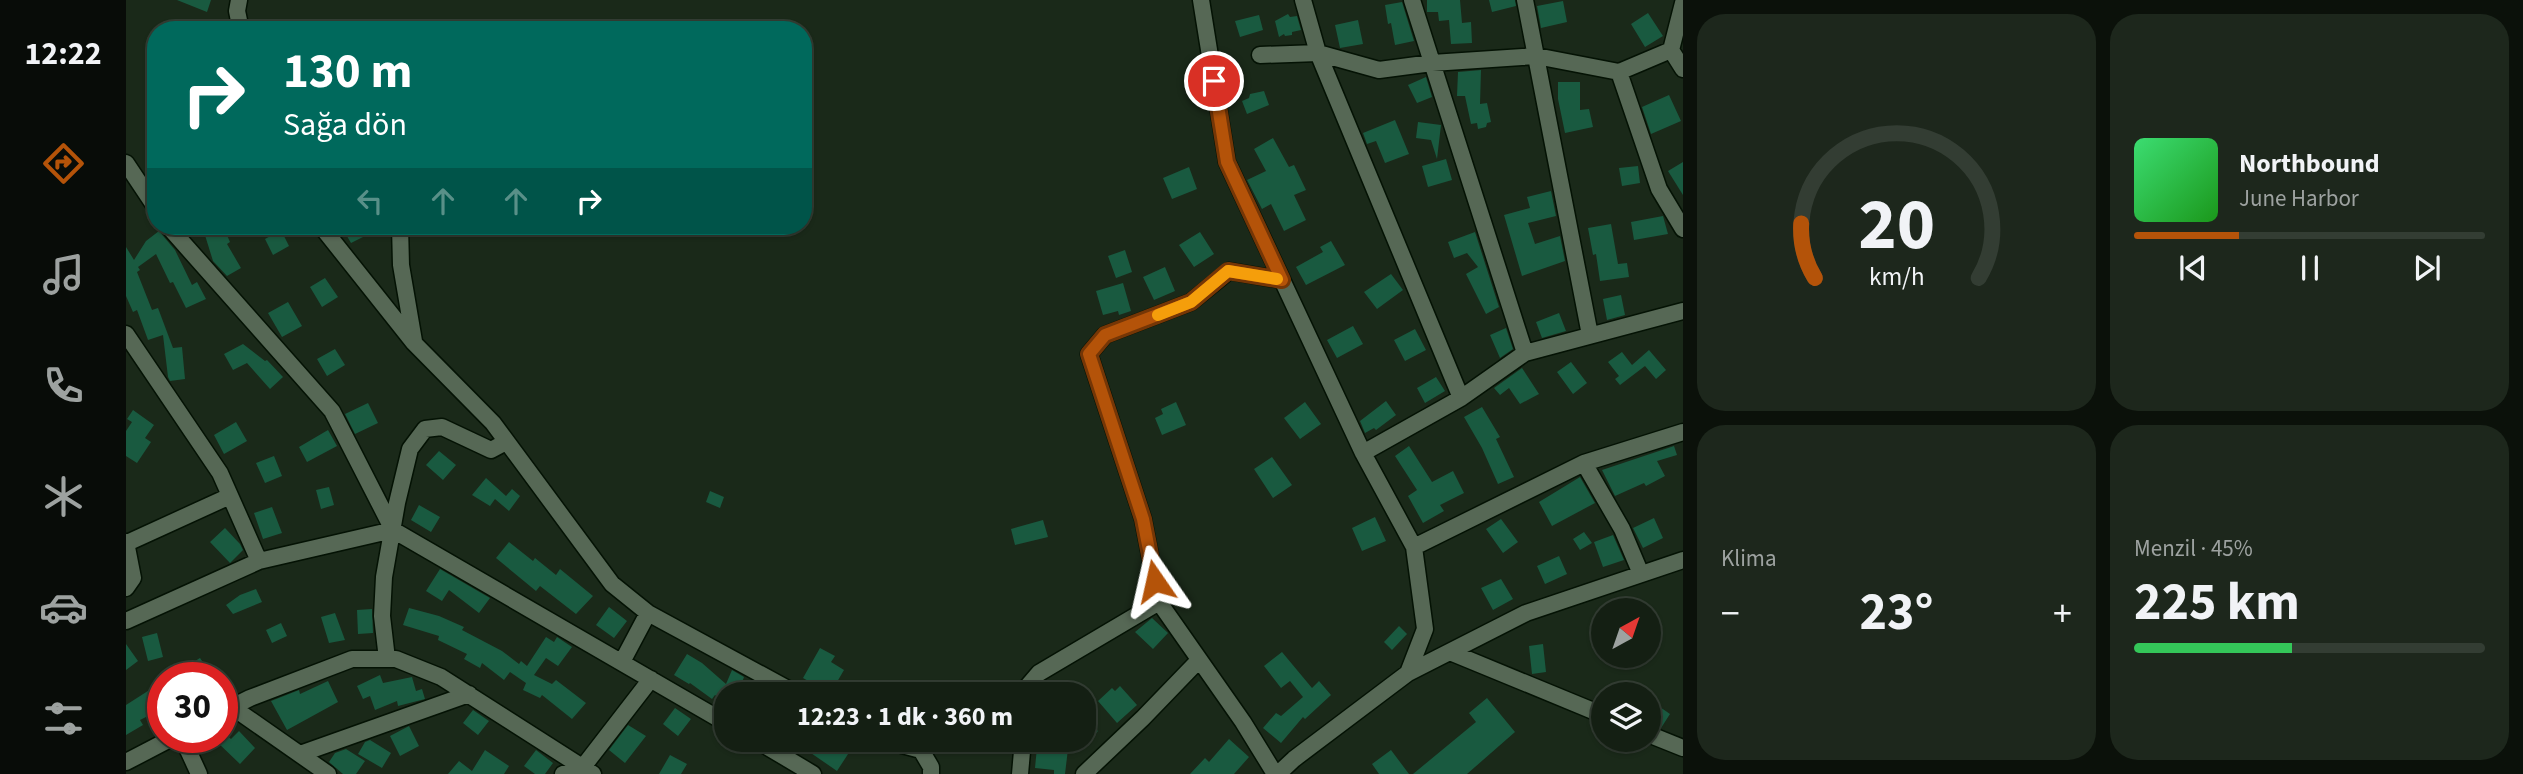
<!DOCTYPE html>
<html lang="tr">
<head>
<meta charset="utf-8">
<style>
  body { margin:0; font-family:"Source Sans 3",sans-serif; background:#1d271c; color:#f1f3f6; height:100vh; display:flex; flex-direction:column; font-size:26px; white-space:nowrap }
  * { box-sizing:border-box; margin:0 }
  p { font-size:23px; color:#9da2a0 }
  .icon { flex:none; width:38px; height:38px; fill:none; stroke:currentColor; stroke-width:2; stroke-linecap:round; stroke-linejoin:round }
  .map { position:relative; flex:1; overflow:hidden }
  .side { display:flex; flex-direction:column; gap:14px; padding:14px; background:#0b110a; width:840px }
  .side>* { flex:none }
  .banner { position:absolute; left:21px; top:21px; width:665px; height:214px; border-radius:28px; box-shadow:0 2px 5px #0004,0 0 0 2px #333d33; background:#00695c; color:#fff; overflow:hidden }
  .needle { width:46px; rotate:40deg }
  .controls { position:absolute; left:1465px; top:598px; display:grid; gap:14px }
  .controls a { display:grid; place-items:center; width:70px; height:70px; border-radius:50%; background:#141f13; box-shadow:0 2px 5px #0004,0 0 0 2px #333d33; font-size:35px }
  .speed { position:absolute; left:21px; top:662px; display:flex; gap:14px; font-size:35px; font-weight:700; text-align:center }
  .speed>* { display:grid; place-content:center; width:91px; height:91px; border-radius:50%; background:#141f13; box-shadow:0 2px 5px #0004,0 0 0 2px #333d33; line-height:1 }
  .speed .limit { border:10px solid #d22; background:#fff; color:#111 }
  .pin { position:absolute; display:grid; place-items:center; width:60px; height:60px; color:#fff; margin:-30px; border:4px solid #fff; border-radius:50%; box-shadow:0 2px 7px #0007 }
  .me { position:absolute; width:77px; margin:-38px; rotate:349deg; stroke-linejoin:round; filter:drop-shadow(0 0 5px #0008) }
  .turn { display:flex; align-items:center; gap:24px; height:147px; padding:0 21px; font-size:32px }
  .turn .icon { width:91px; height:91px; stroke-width:2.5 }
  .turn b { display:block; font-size:49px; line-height:60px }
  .lanes { display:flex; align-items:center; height:66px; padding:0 21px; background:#0003; justify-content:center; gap:35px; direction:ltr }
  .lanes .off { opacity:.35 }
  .big { font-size:52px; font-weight:700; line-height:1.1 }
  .side .tile { flex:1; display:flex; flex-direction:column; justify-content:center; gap:10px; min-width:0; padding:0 24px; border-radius:28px; background:#1d271c }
  .side .dial { align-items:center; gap:0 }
  .dial svg { height:182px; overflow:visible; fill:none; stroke:#333d33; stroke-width:7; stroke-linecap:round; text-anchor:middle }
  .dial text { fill:#f1f3f6; stroke:none }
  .song { display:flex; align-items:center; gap:21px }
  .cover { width:84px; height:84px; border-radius:10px; background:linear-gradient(135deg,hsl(140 70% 55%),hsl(120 70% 35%)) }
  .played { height:7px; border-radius:4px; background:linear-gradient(90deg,#b45309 30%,#333d33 30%) }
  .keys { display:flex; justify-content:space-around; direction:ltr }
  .heat { display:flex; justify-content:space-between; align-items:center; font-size:38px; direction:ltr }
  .charge { height:10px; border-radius:5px; background:linear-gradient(90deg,#34c759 45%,#333d33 0) }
  .side .tiles { flex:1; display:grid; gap:14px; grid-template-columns:repeat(2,1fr) }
  .trip { position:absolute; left:588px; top:682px; width:382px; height:70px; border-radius:28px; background:#141f13; box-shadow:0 2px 5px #0004,0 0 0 2px #333d33; font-weight:700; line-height:70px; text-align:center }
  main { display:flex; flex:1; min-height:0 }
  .dock { display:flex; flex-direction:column; width:126px; justify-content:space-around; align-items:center; background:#080c08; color:#9da2a0 }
  .dock .icon { width:49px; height:49px }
  .dock .current { color:#b45309 }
  .dock b { font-size:32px; color:#f1f3f6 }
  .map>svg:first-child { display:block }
  .building { fill:#195a40 }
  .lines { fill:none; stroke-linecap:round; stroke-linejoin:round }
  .minor-casing { stroke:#041204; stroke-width:19 }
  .minor { stroke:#566855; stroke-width:16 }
  .route-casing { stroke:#753606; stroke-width:18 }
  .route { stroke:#b45309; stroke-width:12 }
  .slow { stroke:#f59e0b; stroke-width:12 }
</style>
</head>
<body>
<main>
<nav class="dock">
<b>12:22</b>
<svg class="icon current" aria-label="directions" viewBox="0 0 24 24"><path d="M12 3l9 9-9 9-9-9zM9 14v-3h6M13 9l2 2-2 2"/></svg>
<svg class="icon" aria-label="music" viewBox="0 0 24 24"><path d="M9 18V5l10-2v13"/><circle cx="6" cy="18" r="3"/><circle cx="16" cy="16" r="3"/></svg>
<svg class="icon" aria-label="phone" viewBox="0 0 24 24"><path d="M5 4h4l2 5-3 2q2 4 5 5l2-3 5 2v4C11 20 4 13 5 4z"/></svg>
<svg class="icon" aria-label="climate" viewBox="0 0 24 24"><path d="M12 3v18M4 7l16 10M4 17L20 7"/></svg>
<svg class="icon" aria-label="car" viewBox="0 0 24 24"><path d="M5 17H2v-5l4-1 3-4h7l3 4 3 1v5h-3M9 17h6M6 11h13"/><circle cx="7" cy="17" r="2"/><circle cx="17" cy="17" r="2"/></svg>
<svg class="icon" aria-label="filters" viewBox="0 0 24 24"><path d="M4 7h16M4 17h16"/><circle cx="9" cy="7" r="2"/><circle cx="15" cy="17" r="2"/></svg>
</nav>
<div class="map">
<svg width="1557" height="774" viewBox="0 0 1557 774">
  <rect width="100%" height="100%" fill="#1a2919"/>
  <path class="building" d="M51,0H85L81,12Z
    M1301,0H1334L1336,23L1345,22L1346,43L1325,44L1323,20L1313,21L1312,12H1301Z
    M1363,0H1389L1390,6L1366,12Z
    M1437,1L1441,22L1415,28L1411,6Z
    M1276,2L1288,41L1269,45L1265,23L1262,24L1259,5Z
    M1522,13L1537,36L1519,47L1505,24Z
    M1162,14L1164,17L1171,16L1175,30L1166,32V35L1159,36L1158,34L1153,37L1149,21Z
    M1133,15L1137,30L1114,37L1109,21Z
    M1232,20L1237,44L1214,48L1209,25Z
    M1355,70L1354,104L1361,103L1365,122L1361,123L1360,127L1352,129L1351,123L1345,124L1339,96H1331L1332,72Z
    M1300,77L1306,97L1291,103L1282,85Z
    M1432,82H1454V110L1463,109L1467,127L1439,133L1432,99Z
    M1138,91L1143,105L1121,114L1116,101L1123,98L1124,94Z
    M1543,95L1555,121L1525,134L1516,107Z
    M1269,120L1283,154L1259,163L1250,141L1241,144L1237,133Z
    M1292,122L1315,125L1311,159L1305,140L1290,138Z
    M1147,138L1163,167L1168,165L1180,190L1168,195L1180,220L1158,231L1145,204L1136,209L1121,180L1140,171L1128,149Z
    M1320,159L1326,180L1302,187L1296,166Z
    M1557,162V195L1542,171Z
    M1512,166L1514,183L1496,186L1493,168Z
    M1063,167L1071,189L1046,199L1037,178Z
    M1425,191L1430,216L1402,223L1409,244L1434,236L1439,261L1396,276L1378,215L1404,208L1401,197Z
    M1537,216L1542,234L1508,240L1505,222Z
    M1485,224L1492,264L1501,263L1503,277L1474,281L1470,254L1467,255L1462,228Z
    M92,226H97L104,242L101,244L115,268L101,276L87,261L78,232Z
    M215,226H236L241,235L225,243Z
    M155,230L163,246L147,255L139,239Z
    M33,231L49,250L66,285L71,282L80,299L60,308L47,282L44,283L30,254L12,267L14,270L11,272L26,310L32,308L47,348L56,347L59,379L44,381L42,377L37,335L22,340L11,310L7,312L0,296V247L8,260L20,241Z
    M1074,232L1088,254L1068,267L1053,245Z
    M1349,232L1373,307L1360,314L1340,274L1352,267L1341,253L1328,258L1322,242Z
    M1205,241L1219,265L1180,285L1170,267L1197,252L1194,247Z
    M999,250L1006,272L990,278L982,256Z
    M1039,267L1049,291L1028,300L1017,277Z
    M1265,274L1277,290L1251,309L1238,292Z
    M199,278L212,297L196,307L184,287Z
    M997,283L1005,311L993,315L992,311L977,315L970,291Z
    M1495,295L1499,315L1481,320L1477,299Z
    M162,302L176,326L156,337L142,313Z
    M1433,313L1440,331L1416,338L1410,322Z
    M1227,326L1237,344L1211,358L1201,340Z
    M1380,328L1387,349L1374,358L1364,335Z
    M1289,329L1300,350L1279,361L1268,340Z
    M117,344L139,361L141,360L157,377L144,389L121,363L107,370L98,354Z
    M209,349L219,365L201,376L191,359Z
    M1523,350L1540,370L1530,379L1519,366L1494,385L1489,379L1493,376L1482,362L1496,352L1506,365Z
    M1445,362L1461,383L1447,394L1431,372Z
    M1396,368L1413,394L1394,404L1383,388L1374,395L1368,388Z
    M1310,377L1319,391L1299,403L1291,388Z
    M1260,401L1270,415L1250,430L1248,428L1239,433L1234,421Z
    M1050,402L1060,425L1036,435L1029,418L1037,414L1035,409Z
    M1179,402L1195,424L1174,439L1158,418Z
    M242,403L252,423L229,434L219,414Z
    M1356,407L1374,437L1370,439L1388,477L1372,484L1356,448L1338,417Z
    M7,410L28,425L19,438L25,442L11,463L0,456V431L6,422L1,419Z
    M110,422L121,441L98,454L88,435Z
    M202,430L211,446L181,462L173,447Z
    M1283,446L1306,482L1327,471L1338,493L1314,505L1318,511L1297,523L1282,496L1291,490L1269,456Z
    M1548,446L1551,455L1531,461L1539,476L1520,486L1518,483L1489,496L1476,470Z
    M313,451L330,465L317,480L300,465Z
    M148,456L156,476L139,483L130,463Z
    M1146,457L1166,485L1147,498L1128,469Z
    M1454,477L1469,503L1426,526L1413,502Z
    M360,478L380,496L386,489L394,496L383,511L369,499L364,506L346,495Z
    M203,487L208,505L195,509L190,490Z
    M584,491L598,497L594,508L580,502Z
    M293,505L314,517L305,532L285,520Z
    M146,507L156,533L137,539L128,513Z
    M1249,517L1260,541L1236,551L1226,528Z
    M1528,518L1537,538L1517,548L1507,528Z
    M1375,519L1392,542L1377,553L1360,529Z
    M917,520L922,537L889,545L885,529Z
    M99,528L114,544L117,550L104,563L84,542Z
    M1458,532L1466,543L1454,550L1447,539Z
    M1487,535L1498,560L1477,567L1468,542Z
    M383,542L407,561L409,558L430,575L434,569L467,596L450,614L414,586L410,591L370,558Z
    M1433,556L1441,574L1419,584L1411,566Z
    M314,569L364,598L353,613L323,590L316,601L300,591Z
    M1375,579L1387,599L1367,610L1355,588Z
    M130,589L136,602L107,614L100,605L114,595Z
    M483,607L501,621L488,638L470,625Z
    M283,608L313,616L338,627L336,630L376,651L393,664L395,661L401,666L420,637L428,642L431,637L446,647L432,666L420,658L408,675L426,684L430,680L460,703L446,719L416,695L414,698L397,690L400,683L384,672L378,680L356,663L354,668L338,659L341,654L312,640L313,636L277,625Z
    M246,609L247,633L232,634L231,610Z
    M209,613L219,640L203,643L195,617Z
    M1026,618L1042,633L1027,649L1009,632Z
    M155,623L161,636L146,643L140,630Z
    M1273,626L1281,634L1266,650L1258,642Z
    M31,633L37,657L22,661L16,637Z
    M0,644L12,661L0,670Z
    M1417,644L1420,672L1406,674L1403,646Z
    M694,648L709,656L705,662L718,670L704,694L698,690L696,695H692L681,688L684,682L677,678Z
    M1156,652L1186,688L1193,681L1205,695L1179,719L1177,717L1155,743L1137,728L1150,713L1155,716L1177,697L1164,681L1155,688L1138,666Z
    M561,654L576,663L600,684L606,670L618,677L615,685L621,689L617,695H600V703L589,695L586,699L564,683L563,684L548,675Z
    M74,658L87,677H65L58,668Z
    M254,675L257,683L286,677L290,691L296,689L299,699L272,706L271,701L249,710L244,696L237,699L231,686Z
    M202,681L212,702L161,730L145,701L173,690L174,694Z
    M994,686L1011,705L991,723L972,701L986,688L989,691Z
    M25,689L36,709L14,720L17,725L0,735V705Z
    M1361,698L1389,732L1341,774H1287L1350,722L1343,713Z
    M1531,705L1544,714L1535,728L1522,720Z
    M549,708L565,719L552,736L537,724Z
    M347,710L363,721L352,735L337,723Z
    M957,718L972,731L957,748Z
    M502,725L520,736L499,763L483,750Z
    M283,726L293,746L274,756L264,736Z
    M113,731L129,748L114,764L89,740L92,737H96L97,732L105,739Z
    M1103,739L1123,757L1108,774H1064L1079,758L1083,762Z
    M244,740L265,753L256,768L232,754L239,742Z
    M666,740H708L724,751L711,771Z
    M911,747L942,749L939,774H928V770L909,768Z
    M220,749L239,761L230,774H217L203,762L209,753Z
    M359,750L383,766L378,774H322L333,761L346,771Z
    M410,750L427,763L419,774H409L398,766Z
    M1265,750L1283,774H1253L1246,764Z
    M544,755L561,764L555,774H533Z"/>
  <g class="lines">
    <g class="minor-casing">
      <path id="minor" d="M113,0L111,11L115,30
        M1075,0L1101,162L1237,453L1288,547L1299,629L1282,673
        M1177,0L1192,53L1335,398
        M1286,0L1399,353
        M1399,0L1464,335
        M1557,3L1545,50L1557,69
        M1134,55L1192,53L1253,70L1306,63L1410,56L1493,72L1545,50
        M1493,72L1533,189L1557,229
        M0,163L30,208
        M42,226L206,411L267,530L600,723
        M195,226L288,343L367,423L486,584L522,613L673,695
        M274,226L275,265L288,341
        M0,334L94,473L133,561
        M1237,453L1335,398L1399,353L1557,311
        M1458,463L1496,529L1515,574
        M0,542L7,578L0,588
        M1,543L104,496
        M1288,547L1458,463L1557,432
        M0,621L133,561L267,530
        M1324,652L1477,715
        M261,659L256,616L258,577L271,503L284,449L299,429L316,427L365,450L380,442
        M496,662L522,613
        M894,695L913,673L1033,602
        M106,707L202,774
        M96,712L124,698L226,659H270L315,677L467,774
        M1522,734L1557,748
        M56,737L73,774
        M630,740L687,774
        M757,740L795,750L805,767V774
        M174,754L343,694
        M0,762L48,737
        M437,774L457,767L525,679
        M894,774L897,740
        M958,774L1017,718L1073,660
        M1149,774L1117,722L1033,602L1017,519L963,354L979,335L1065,302L1103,271L1156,280
        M1152,774L1168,759L1282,673L1400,613L1557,560"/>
    </g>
    <use href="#minor" class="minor"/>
  </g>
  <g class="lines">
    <g class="route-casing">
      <path id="route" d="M1029,581L1017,519L963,354L979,335L1065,302L1102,271L1156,280L1101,162L1088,81"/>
    </g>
    <use href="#route" class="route"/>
    <path class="slow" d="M1032,315L1065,302L1102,271L1151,279"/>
  </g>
</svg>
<div class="controls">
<a><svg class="needle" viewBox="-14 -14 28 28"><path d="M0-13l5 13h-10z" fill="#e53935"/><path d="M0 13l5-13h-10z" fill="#9da2a0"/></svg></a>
<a><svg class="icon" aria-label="layers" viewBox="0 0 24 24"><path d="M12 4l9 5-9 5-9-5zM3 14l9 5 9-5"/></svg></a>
</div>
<div class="speed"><div class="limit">30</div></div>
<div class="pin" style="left:1088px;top:81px;background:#d93025"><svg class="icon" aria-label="arrive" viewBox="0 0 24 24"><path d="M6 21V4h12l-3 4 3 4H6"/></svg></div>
<svg class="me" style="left:1029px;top:581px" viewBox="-20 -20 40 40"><path d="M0-17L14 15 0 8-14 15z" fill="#b45309" stroke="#fff" stroke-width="4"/></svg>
<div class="trip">12:23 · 1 dk · 360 m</div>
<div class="banner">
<div class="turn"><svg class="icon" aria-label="right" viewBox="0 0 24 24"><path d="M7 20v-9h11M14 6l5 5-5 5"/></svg><div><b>130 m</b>Sağa dön</div></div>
<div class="lanes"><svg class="icon off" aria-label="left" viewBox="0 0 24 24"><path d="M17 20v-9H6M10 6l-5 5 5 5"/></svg><svg class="icon off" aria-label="ahead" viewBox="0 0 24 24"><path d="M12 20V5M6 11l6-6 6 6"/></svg><svg class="icon off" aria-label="ahead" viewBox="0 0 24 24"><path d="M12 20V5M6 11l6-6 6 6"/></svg><svg class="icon" aria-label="right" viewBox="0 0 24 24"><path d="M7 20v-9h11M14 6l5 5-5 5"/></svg></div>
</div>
</div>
<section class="side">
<div class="tiles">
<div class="tile dial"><svg viewBox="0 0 100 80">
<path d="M14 69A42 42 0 1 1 86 69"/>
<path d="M14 69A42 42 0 0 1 8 45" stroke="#b45309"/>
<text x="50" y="56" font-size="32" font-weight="700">20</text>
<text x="50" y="72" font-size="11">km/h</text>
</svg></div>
<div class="tile">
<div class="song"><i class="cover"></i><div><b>Northbound</b><p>June Harbor</p></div></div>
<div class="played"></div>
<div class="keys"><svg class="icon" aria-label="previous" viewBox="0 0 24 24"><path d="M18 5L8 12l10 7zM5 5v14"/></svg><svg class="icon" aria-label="pause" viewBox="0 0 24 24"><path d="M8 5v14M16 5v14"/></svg><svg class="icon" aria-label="next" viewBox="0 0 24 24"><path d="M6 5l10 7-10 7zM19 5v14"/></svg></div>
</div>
<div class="tile"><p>Klima</p>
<div class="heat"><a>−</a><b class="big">23°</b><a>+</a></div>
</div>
<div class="tile"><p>Menzil · 45%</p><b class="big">225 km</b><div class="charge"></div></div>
</div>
</section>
</main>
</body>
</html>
